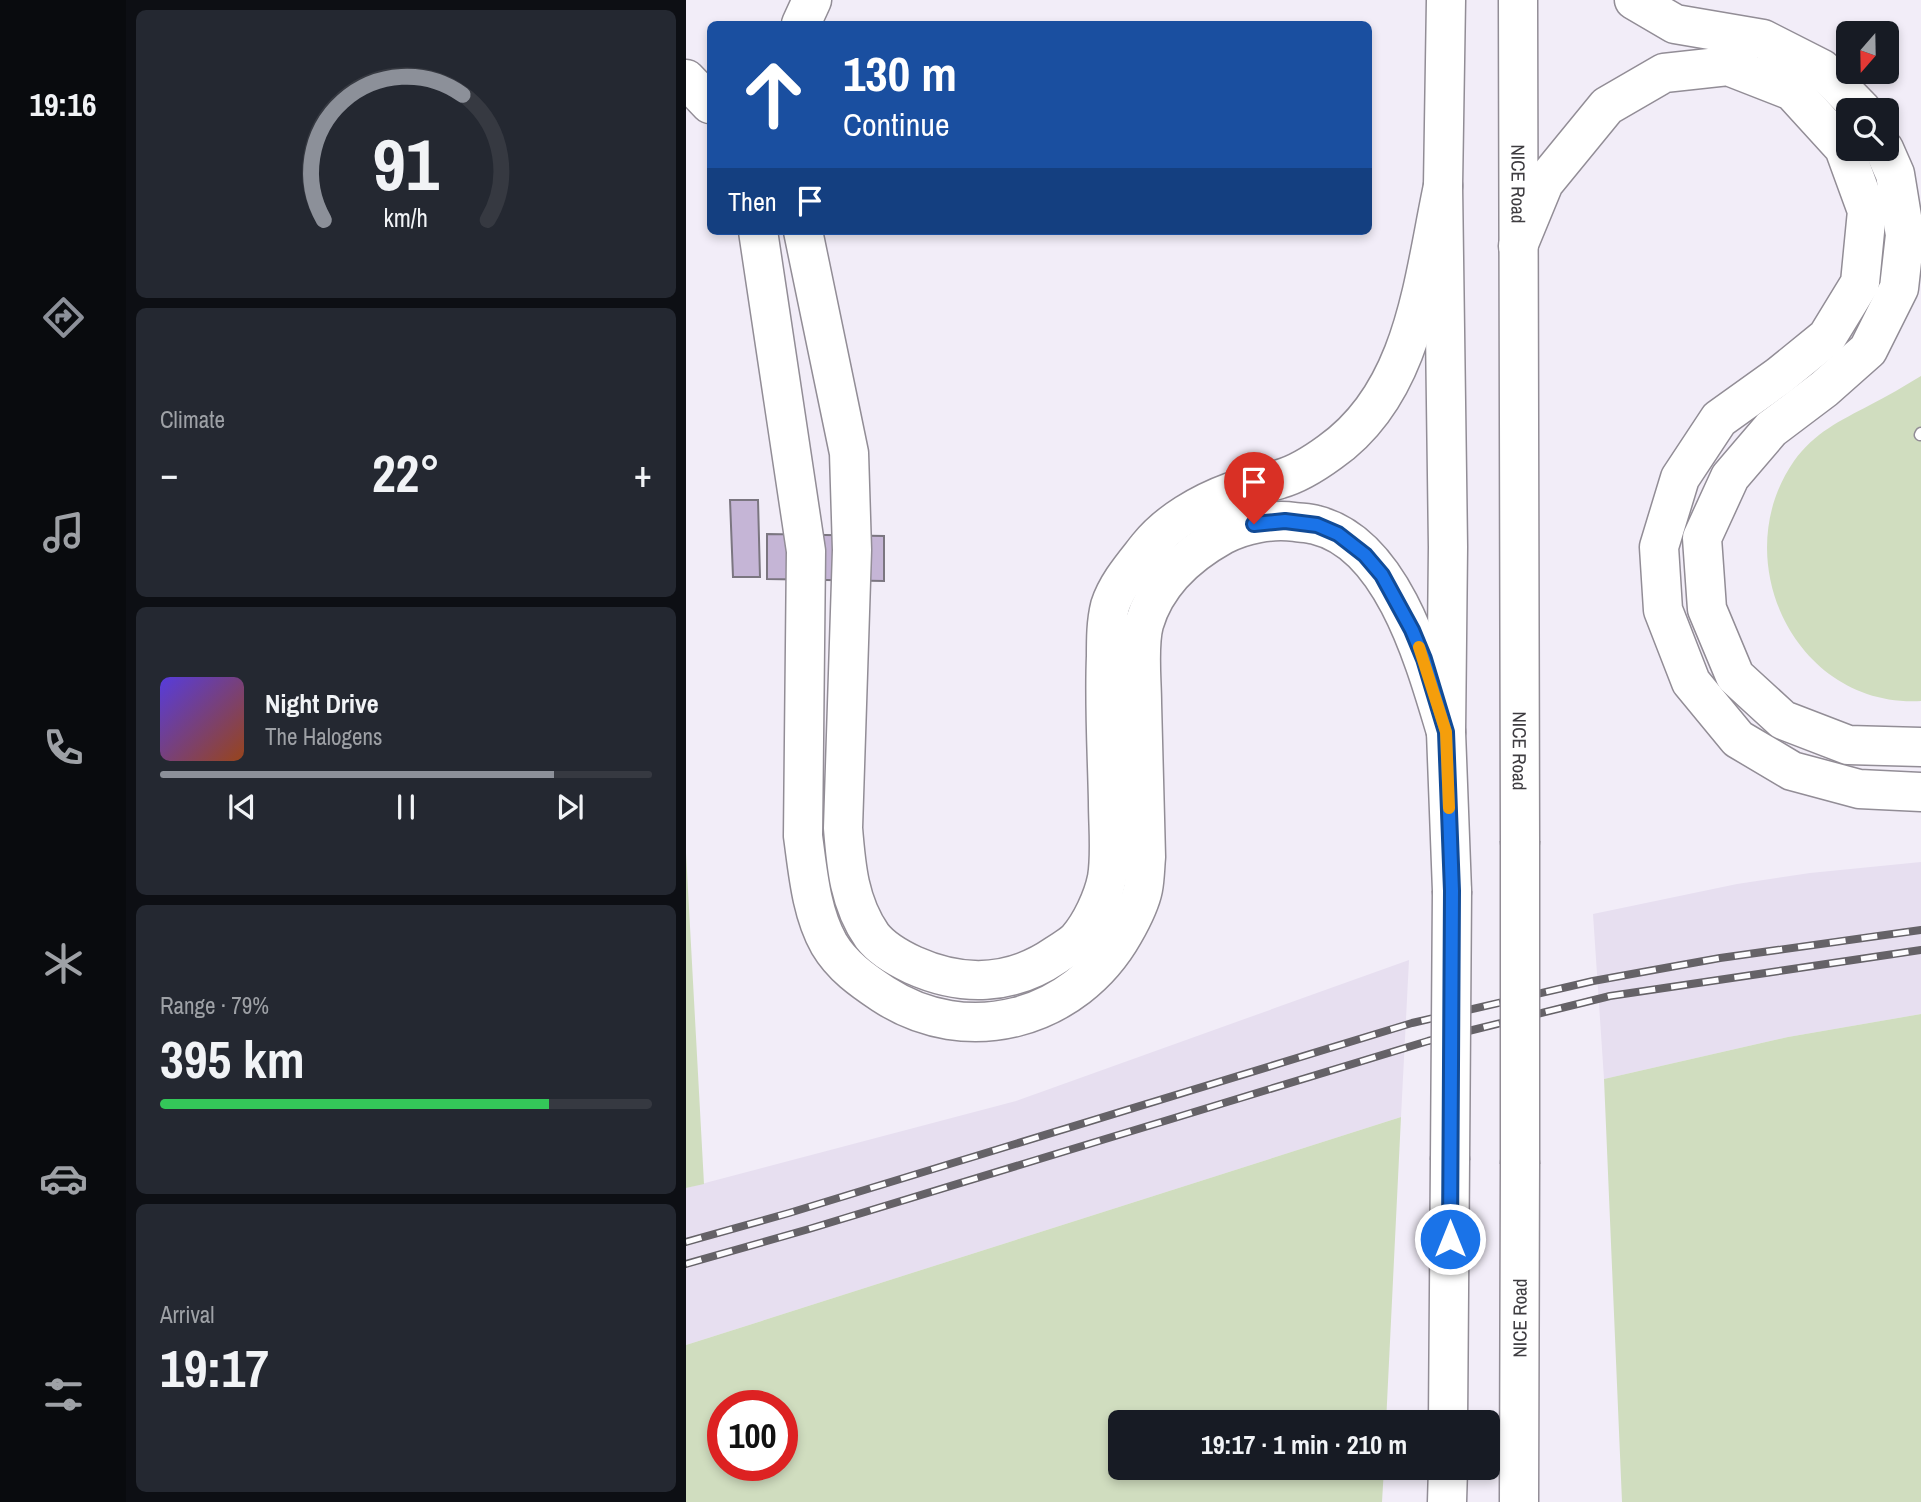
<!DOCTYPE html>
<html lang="en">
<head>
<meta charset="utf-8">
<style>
  body { margin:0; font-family:"Archivo Narrow",sans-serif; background:#242831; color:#f1f3f6; height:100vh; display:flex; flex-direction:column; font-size:26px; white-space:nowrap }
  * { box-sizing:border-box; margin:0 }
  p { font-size:23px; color:#9ea1a6 }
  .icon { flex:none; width:38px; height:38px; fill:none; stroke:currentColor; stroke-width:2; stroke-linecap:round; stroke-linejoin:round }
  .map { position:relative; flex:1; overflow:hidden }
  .drawer { display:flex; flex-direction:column; gap:10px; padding:10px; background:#0d0f14; width:560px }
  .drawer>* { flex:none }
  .guide { position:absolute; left:21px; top:21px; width:665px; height:214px; border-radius:10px; box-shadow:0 4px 10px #0003; background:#1a4fa0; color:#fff; overflow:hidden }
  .needle { width:46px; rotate:200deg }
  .fabs { position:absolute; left:1150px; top:21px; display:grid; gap:14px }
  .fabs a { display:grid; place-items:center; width:63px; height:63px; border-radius:10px; background:#171b24; box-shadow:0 4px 10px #0003; font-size:35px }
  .speed { position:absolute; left:21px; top:1390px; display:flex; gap:14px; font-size:35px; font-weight:700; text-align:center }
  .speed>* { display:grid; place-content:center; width:91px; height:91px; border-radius:50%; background:#171b24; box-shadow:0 4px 10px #0003; line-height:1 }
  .speed .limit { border:10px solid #d22; background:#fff; color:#111 }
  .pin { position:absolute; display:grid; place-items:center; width:60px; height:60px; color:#fff; margin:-72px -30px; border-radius:50% 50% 50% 0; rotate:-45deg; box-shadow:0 0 7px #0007 }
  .pin .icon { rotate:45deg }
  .me { position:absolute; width:77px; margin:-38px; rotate:0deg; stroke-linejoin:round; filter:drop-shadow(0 0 5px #0008) }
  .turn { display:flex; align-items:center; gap:24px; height:147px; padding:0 21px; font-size:32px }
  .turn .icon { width:91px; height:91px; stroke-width:2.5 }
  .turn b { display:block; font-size:49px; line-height:60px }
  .then { display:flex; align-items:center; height:66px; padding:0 21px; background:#0003; gap:14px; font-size:26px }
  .big { font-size:52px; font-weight:800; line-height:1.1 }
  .drawer .card { flex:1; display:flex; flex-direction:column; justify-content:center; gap:10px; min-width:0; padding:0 24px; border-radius:10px; background:#242831 }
  .drawer .dial { align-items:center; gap:0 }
  .dial svg { height:182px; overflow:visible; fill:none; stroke:#363941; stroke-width:7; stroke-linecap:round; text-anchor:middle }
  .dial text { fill:#f1f3f6; stroke:none }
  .song { display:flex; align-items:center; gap:21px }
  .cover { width:84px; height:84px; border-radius:10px; background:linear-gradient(135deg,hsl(250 70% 55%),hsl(20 70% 35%)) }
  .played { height:7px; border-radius:4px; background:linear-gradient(90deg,#8c9099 80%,#363941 80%) }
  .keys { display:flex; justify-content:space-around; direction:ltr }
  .heat { display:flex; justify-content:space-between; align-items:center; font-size:38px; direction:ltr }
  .charge { height:10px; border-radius:5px; background:linear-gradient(90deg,#34c759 79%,#363941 0) }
  .trip { position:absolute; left:422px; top:1410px; width:392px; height:70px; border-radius:10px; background:#171b24; box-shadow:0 4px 10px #0003; font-weight:800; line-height:70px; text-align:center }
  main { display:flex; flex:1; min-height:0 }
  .dock { display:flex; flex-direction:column; width:126px; justify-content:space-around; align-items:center; background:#090b0e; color:#9ea1a6 }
  .dock .icon { width:49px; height:49px }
  .dock .selected { color:#8c9099 }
  .dock b { font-size:32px; color:#f1f3f6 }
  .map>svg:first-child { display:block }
  .built { fill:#e7dff0 }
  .green { fill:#d0ddbf; fill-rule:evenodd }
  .building { fill:#c5b5d6; stroke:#7b7680; stroke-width:2 }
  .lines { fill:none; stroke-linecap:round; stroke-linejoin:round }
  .lane-casing { stroke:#928d96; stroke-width:13 }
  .highway-casing { stroke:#928d96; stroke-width:41 }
  .lane { stroke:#fff; stroke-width:10 }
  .highway { stroke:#fff; stroke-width:38 }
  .rail-casing { stroke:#656267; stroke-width:8 }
  .rail { stroke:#fdfcff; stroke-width:5; stroke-dasharray:16; stroke-linecap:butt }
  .highway-bridge-casing { stroke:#928d96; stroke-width:41; stroke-linecap:butt }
  .highway-bridge { stroke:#fff; stroke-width:38 }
  .route-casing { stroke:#114b97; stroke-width:18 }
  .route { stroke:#1a73e8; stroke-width:12 }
  .slow { stroke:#f59e0b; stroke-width:12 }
  .labels { text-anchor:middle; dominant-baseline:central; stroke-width:5; stroke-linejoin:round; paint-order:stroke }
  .street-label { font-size:19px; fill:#3e3c40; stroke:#fdfcff }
</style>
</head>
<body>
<main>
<nav class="dock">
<b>19:16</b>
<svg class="icon selected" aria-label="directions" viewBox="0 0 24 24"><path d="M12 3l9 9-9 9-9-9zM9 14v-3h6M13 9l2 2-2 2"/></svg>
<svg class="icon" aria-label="music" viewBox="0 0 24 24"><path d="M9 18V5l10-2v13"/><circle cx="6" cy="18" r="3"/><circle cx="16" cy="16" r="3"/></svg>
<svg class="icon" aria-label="phone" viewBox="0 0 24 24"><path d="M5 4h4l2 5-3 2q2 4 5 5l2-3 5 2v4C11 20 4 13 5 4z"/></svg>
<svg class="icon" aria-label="climate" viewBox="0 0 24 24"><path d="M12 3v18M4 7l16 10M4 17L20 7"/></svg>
<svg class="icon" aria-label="car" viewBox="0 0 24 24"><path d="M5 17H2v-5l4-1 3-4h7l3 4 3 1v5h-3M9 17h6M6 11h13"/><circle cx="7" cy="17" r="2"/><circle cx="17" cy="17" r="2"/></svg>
<svg class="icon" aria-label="filters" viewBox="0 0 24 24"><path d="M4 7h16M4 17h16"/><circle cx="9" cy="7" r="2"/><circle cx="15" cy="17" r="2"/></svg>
</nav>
<section class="drawer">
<div class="card dial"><svg viewBox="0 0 100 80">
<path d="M14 69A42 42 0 1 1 86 69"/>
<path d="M14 69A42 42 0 0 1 75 14" stroke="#8c9099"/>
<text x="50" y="56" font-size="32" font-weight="700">91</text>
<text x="50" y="72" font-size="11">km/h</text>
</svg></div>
<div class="card"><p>Climate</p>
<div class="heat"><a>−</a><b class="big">22°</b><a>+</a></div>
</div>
<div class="card">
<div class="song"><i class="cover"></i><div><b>Night Drive</b><p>The Halogens</p></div></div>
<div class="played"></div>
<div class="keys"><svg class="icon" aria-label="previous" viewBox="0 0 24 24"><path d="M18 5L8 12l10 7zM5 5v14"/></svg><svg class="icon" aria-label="pause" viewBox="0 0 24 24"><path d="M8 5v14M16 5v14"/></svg><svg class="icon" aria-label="next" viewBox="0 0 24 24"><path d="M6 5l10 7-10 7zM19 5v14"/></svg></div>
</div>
<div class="card"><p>Range · 79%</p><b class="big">395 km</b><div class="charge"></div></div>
<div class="card"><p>Arrival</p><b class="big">19:17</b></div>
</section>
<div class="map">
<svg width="1235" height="1502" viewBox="0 0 1235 1502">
  <rect width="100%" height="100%" fill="#f2edf8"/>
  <path class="built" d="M1235,862V1014L1102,1037L918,1079L907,914L1051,884L1124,873Z
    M723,960L715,1117L0,1345V1188L330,1101Z"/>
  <path class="green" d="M1235,376V701C1110,708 1039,560 1108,461C1129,432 1154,421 1184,405C1202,396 1218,386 1235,376Z
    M0,853L18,1184L0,1188Z
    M1235,1014V1502H936L918,1079L1102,1037Z
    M715,1117L700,1423H434V1468H698L696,1502H0V1345ZM37,1405H96V1465H37Z"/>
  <path class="building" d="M44,500H72L74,577H47Z
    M81,534L198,536V581L81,579Z"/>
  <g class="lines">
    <g class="lane-casing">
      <path id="lane" d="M1234,435L1235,433"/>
    </g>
    <g class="highway-casing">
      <g id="highway">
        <path d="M760,0L757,186L762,547L760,732L766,891"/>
        <path id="s1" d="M832,0L834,841"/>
        <path d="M948,0L989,24L1077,39L1136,69L1176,110"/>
        <path d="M115,24L126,0"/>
        <path d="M0,79L24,104"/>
        <path d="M1198,149L1209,174L1219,235L1213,288L1182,350L1138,389L1085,429L1044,477L1016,538L1021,609L1049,676L1097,720L1162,745L1235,747"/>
        <path d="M72,231L120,551L117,836C122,872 125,912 143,944C156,966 176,980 197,994C281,1049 389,1020 438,933C446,919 454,904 457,889C459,879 459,868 460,857C459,806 457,755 456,703C456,680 452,646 458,624C470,583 501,555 537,535C558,524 585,519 609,522C616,523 623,523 630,525C708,544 740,666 760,732"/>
        <path d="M117,231L163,453L166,550L157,828C160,866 163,903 186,936C196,949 212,958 227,965C276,987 325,986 370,955C377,950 385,946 391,940C405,924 417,898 421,878C425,854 422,826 422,802C421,753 418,704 420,656C420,639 420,622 424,606C431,584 448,565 462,547C482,522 515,503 545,492C561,486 578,484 594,479C612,474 629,463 644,452C729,392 737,280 757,186"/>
        <path d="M832,246L858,183L921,106L978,73L1042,66L1106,91L1158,148L1181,211L1174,283L1141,337L1093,376L1033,419L994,478L973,547L977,610L1005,682L1052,739L1106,771L1173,789L1235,792"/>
        <path d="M762,1423L764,1160"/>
        <path d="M761,1502L762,1468"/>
        <path id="s2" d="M833,1502L834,1164"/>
      </g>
    </g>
    <use href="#lane" class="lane"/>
    <use href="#highway" class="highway"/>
    <g class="rail-casing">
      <path id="rail" d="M0,1242L103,1213L726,1023L907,981L1034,958L1235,930
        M0,1264L123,1229L742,1041L924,996L1235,950"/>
    </g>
    <use href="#rail" class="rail"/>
    <g class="highway-bridge-casing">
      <path id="highway-bridge" d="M834,841V1164
        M764,1160L766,891"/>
    </g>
    <use href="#highway-bridge" class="highway-bridge"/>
  </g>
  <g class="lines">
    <g class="route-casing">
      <path id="route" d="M568,524L599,521L631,525L652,534L679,555L696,575L726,630L738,659L760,732L766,891L764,1239"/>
    </g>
    <use href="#route" class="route"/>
    <path class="slow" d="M733,647L760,732L763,808"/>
  </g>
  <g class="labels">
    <g class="street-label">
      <text stroke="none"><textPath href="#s1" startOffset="184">NICE Road</textPath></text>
      <text stroke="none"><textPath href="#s1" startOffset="751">NICE Road</textPath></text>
      <text stroke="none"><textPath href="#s2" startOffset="184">NICE Road</textPath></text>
    </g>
  </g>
</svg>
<div class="fabs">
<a><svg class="needle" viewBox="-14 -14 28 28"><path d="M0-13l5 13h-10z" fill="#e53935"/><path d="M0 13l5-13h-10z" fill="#9ea1a6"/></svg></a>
<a><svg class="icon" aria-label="search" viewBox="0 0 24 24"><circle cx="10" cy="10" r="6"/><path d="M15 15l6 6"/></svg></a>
</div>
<div class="speed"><div class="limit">100</div></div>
<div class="pin" style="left:568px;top:524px;background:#d93025"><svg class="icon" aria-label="arrive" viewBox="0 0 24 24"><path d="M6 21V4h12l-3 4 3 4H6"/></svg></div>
<svg class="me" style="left:764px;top:1239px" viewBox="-20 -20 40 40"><circle r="17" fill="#1a73e8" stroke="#fff" stroke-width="3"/><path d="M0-11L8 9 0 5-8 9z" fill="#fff"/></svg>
<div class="trip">19:17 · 1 min · 210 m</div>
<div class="guide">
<div class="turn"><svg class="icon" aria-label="ahead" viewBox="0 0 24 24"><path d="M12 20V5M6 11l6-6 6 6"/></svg><div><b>130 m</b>Continue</div></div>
<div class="then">Then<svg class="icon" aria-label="arrive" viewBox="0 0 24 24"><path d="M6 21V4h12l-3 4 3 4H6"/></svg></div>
</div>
</div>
</main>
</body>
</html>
